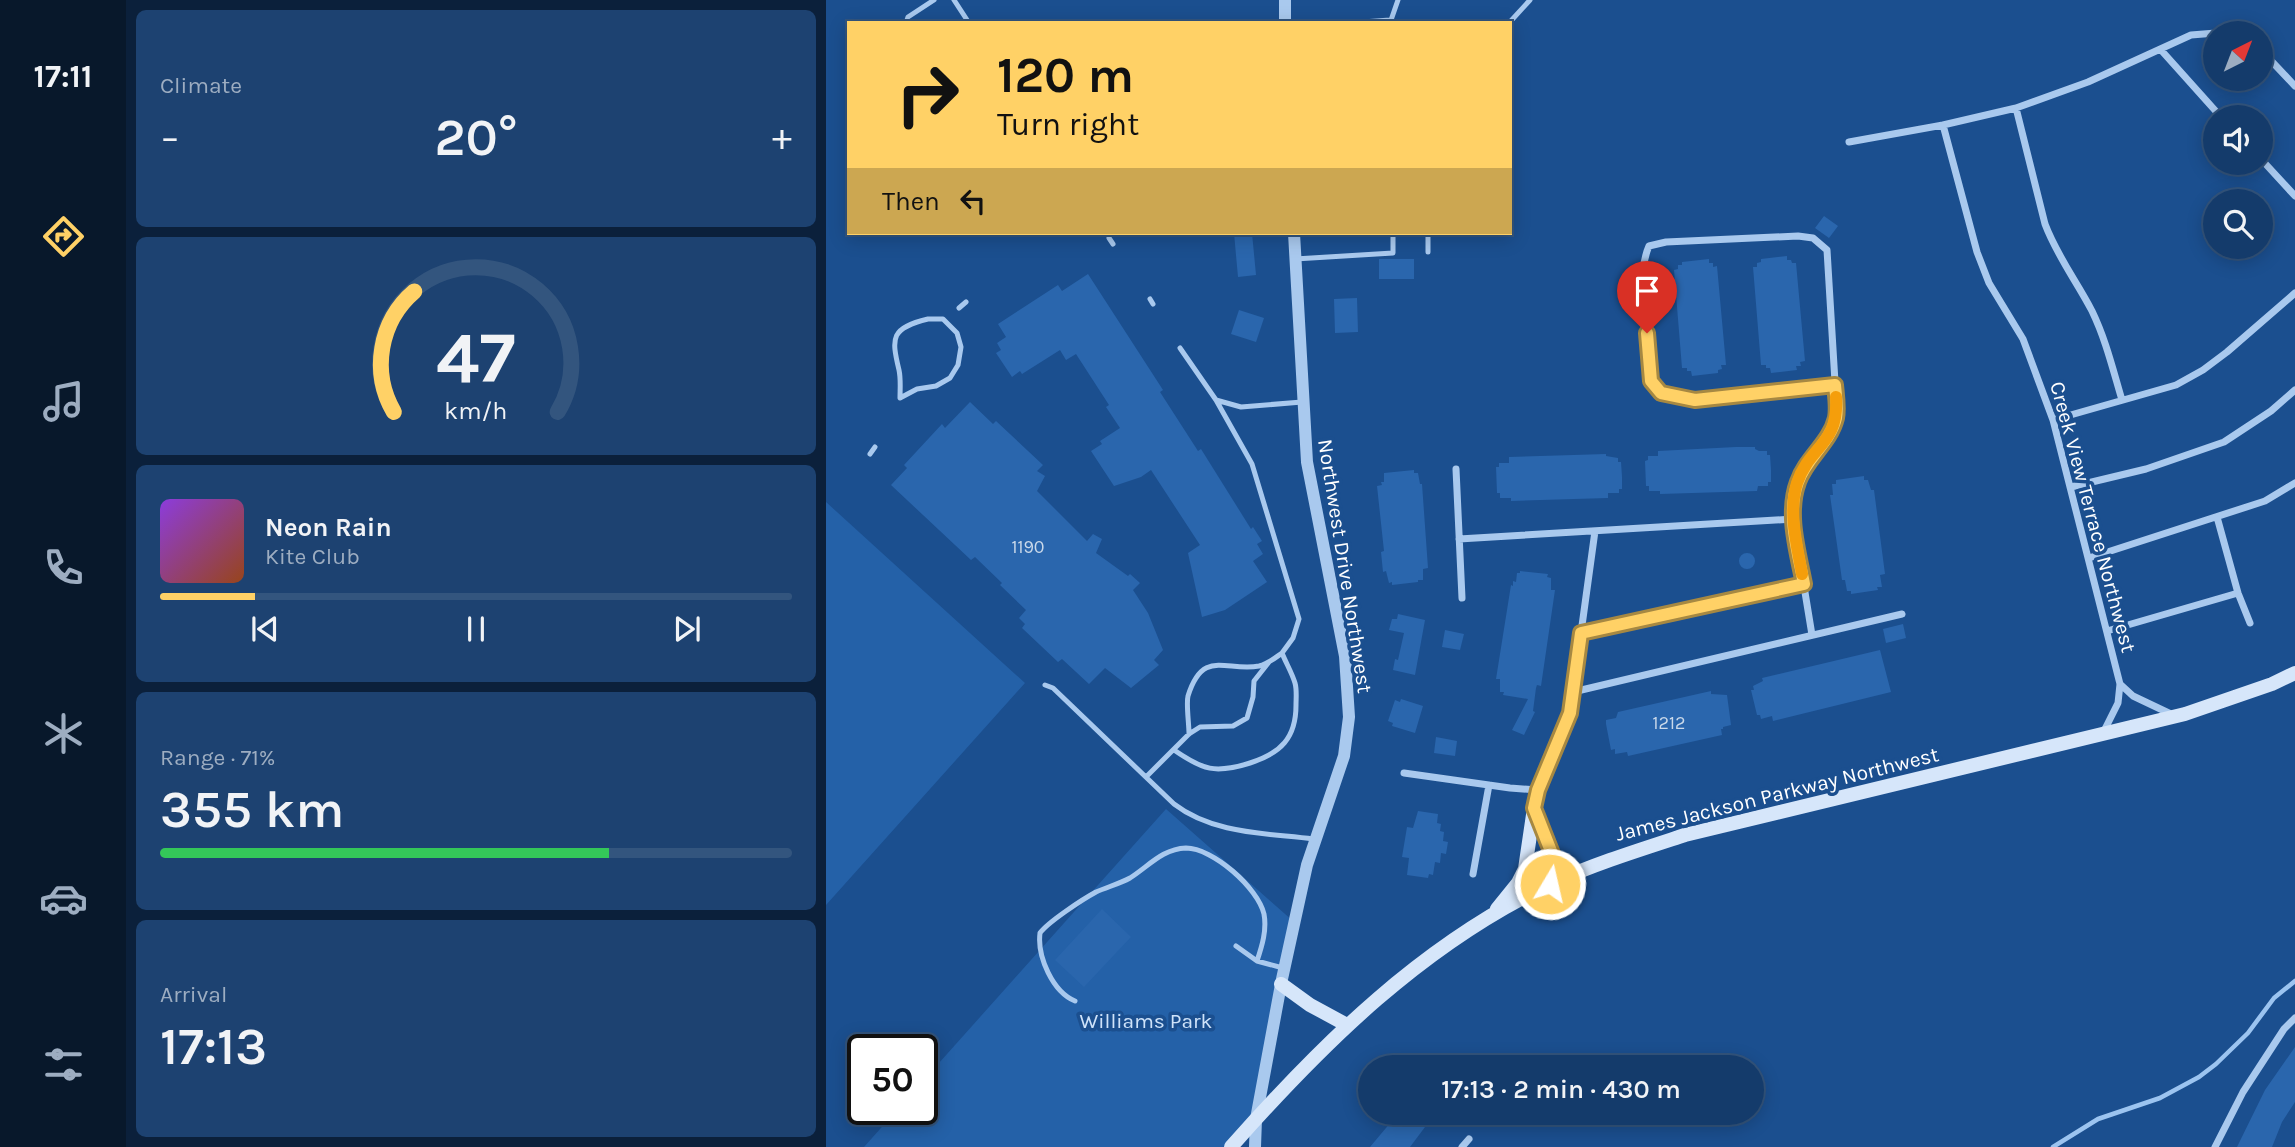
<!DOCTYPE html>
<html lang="en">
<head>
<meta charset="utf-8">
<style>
  body { margin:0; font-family:Karla,sans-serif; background:#1d4271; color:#f1f3f6; height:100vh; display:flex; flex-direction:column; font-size:26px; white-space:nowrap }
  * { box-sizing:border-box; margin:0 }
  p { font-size:23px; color:#9dadc1 }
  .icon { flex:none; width:38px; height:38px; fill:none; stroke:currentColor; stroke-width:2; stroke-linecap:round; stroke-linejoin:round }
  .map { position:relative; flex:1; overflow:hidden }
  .sheet { display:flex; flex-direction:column; gap:10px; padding:10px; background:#0b203b; width:700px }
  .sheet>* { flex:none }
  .banner { position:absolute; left:21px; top:21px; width:665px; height:214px; border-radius:0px; box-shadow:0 4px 18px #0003,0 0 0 2px #33557e; background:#ffd166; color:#111; overflow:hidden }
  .needle { width:46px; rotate:42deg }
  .fabs { position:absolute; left:1377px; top:21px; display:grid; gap:14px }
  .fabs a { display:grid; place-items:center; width:70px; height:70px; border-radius:50%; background:#143b6b; box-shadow:0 4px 18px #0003,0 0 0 2px #33557e; font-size:35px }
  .speed { position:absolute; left:21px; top:1034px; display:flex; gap:14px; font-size:35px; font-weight:700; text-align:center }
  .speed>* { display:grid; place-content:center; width:91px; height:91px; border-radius:50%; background:#143b6b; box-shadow:0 4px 18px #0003,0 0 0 2px #33557e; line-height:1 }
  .speed .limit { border:4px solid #111; border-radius:10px; background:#fff; color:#111 }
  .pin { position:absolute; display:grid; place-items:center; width:60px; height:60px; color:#fff; margin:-72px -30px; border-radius:50% 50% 50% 0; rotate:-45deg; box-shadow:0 0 7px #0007 }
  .pin .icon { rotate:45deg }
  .me { position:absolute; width:77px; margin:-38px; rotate:9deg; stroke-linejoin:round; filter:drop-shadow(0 0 5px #0008) }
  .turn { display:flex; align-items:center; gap:24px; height:147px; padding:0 35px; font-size:32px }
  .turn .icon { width:91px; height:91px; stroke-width:2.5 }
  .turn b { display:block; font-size:49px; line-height:60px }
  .then { display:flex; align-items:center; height:66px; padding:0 35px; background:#0003; gap:14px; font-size:26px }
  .big { font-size:52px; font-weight:600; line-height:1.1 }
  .sheet .widget { flex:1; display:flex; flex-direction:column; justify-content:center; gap:10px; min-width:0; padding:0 24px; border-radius:10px; background:#1d4271 }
  .sheet .dial { align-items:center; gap:0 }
  .dial svg { height:182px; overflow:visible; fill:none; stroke:#33557e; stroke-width:7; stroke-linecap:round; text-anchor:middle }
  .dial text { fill:#f1f3f6; stroke:none }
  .song { display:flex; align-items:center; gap:21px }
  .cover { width:84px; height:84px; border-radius:10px; background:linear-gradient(135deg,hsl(270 70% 55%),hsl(20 70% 35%)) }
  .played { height:7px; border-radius:4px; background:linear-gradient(90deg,#ffd166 15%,#33557e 15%) }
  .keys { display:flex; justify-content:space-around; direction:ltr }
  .heat { display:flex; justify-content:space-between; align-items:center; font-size:38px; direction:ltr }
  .charge { height:10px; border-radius:5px; background:linear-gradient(90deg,#34c759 71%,#33557e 0) }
  .trip { position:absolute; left:532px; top:1055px; width:406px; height:70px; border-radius:35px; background:#143b6b; box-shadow:0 4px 18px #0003,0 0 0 2px #33557e; font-weight:600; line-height:70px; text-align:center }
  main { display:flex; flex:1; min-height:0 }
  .menu { display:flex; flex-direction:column; width:126px; justify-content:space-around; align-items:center; background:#08182b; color:#9dadc1 }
  .menu .icon { width:49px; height:49px }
  .menu .selected { color:#ffd166 }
  .menu b { font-size:32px; color:#f1f3f6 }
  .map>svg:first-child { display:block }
  .green { fill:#2461a8 }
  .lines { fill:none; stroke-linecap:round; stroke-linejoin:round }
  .stream { stroke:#9cc4f0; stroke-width:4.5 }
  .building { fill:#2a66ad }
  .service { stroke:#a9c9ee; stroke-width:5 }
  .minor { stroke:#a9c9ee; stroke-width:7 }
  .tertiary { stroke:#a9c9ee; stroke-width:12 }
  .secondary { stroke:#d6e6fa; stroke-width:14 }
  .route-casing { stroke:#a68842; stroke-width:18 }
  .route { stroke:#ffd166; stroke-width:12 }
  .slow { stroke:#f59e0b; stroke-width:12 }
  .labels { text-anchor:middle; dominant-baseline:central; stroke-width:7; stroke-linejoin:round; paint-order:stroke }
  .number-label { font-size:18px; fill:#cad9ea }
  .street-label { font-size:21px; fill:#fff; stroke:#1b4f8f }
  .park-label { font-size:21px; fill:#cfe3fa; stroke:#1b4f8f }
</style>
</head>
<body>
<main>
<nav class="menu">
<b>17:11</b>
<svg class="icon selected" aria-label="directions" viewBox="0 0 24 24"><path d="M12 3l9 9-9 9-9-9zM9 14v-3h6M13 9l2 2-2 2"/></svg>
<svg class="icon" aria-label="music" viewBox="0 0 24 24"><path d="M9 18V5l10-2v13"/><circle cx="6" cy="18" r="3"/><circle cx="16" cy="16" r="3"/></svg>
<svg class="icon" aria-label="phone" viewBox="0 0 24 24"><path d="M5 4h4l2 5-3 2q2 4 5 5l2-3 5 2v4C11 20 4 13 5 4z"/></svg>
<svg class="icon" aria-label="climate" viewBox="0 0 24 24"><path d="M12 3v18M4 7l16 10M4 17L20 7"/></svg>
<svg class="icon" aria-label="car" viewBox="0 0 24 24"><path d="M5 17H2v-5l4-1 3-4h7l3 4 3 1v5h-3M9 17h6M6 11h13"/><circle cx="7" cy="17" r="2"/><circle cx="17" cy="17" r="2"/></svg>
<svg class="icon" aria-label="filters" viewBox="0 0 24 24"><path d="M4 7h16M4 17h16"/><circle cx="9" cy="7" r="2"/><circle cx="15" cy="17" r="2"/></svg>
</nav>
<section class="sheet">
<div class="widget"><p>Climate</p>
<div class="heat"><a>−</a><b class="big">20°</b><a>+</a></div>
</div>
<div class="widget dial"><svg viewBox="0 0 100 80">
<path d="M14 69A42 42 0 1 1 86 69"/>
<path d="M14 69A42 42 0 0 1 23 16" stroke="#ffd166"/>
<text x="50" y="56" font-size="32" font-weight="700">47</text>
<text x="50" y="72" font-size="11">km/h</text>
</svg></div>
<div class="widget">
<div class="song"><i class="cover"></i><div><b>Neon Rain</b><p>Kite Club</p></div></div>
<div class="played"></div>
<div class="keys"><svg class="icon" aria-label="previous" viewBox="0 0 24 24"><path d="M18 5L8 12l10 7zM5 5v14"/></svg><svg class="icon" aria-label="pause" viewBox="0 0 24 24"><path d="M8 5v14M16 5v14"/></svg><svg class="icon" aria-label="next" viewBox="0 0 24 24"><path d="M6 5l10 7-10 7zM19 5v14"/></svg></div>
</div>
<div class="widget"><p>Range · 71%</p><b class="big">355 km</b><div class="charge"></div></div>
<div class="widget"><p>Arrival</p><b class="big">17:13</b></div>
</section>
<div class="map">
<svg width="1469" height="1147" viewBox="0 0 1469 1147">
  <rect width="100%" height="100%" fill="#1b4f8f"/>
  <path class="green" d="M0,502L199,683L0,905Z
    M340,809L467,921L430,1116L403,1147H38L71,1110H96V1082Z"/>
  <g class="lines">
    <path class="stream" d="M1227,1147L1272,1119L1334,1098L1373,1077L1390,1064L1422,1033L1448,998L1469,981"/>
  </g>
  <path class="building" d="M998,216L1012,226L1003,238L989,228Z
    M408,233H426L430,275L412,277Z
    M961,256V260H965L966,263H970L979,361L974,362L975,366H970L971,370L945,373L944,368H940V365H935L927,267H931V263L935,262V259Z
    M553,259H588V279H553Z
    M883,259V263H887V267L891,266L900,365H895L896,369L892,370V373L866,376L865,371H861V368H856L848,270L852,269V265H856V262Z
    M262,274L337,390L334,392L372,451L375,449L425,529L427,527L436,541L431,544L437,554L427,561L441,582L399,610L376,617L362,553L374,545L325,470L315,477L288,486L265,451L276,444L274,441L294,428L280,407L283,405L250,354L240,360L234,350L196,374L194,371L186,377L170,353L175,350L171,343L180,337L172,324L232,285L236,291Z
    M531,298L532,332L509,333L508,299Z
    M413,310L438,318L430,342L405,334Z
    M144,402L167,424L170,421L217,465L211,471L219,476L211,491L261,541L267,534L276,539L270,553L302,576L304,574L314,583L307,590L322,613L337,650L328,660L333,665L305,688L279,668L263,684L236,659L232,662L196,628L199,624L193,618L200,610L174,585L176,583L149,557L145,560L65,485L81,468L78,465L116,424L119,428Z
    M910,447H929V449L933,451H941V455H944L945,470V482H942V486H932L931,491L834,494V491H823V486H820L819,461L822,460V456H832V451Z
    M780,454V456L792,458V462H795L796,477V489H793V493H782V498L685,501V498H674V493H671L670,467H673V463H683V457Z
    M588,470V473H592L594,484H596L602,568L597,569V580H592V582L566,585V582L563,583L560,571L557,572L555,552L558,551L551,486L556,485L555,482H558V473Z
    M1038,476V480H1042L1045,490H1048L1059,574L1054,575L1056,587H1051L1052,590L1025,594V591H1021L1019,580H1016L1004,495H1007L1006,484H1010V480Z
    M913 561a8 8 0 1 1 16 0a8 8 0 1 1-16 0Z
    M694,571L722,574L721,577L725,578V590H729L715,686L711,685L710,688L707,711L709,712L698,735L686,730L702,699L677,695L678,692H674V679H670L685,585L687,586V581L690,582L691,573H694Z
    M572,614L599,620L589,675L567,670L569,659L572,660L578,633L563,630L566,619H571Z
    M1077,624L1080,638L1060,643L1057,629Z
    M619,630L638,634L634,650L616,647Z
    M1054,650L1065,692L947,721L946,716L935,719L934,715H931L925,690H928L927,686L937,681L936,678Z
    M885,691V694L901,695L905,725L897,727V729H895L896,735L802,756L801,752L789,754V749L785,750L780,724V720L790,718L792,712Z
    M575,699L597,706L589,733L566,726L567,723L562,721L569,700L574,702Z
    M610,737L631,741L629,756L608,753Z
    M592,811L612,814L611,823L615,824L614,831L618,832L617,841L622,842L620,854L615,853L614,863L609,862L607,875L603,874L602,878L581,875L583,858L576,857L581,827L587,828Z
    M276,909L305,937L258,987L229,960Z
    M1469,1047V1102L1456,1122L1446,1147H1411L1439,1090Z
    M554,1113H589L602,1123L584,1147H544L565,1122Z"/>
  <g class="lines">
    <path class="service" d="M128,0L143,23
      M80,23L82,17L108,0
      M523,23L564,20
      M564,23L572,0
      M683,23L704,0
      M602,233V252
      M244,234L246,233
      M283,238L287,244
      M469,259L567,253V233
      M324,299L327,304
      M133,308L140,302
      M102,319H117L131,333L135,347L132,365L124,378L110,386L91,389L74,398C74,389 75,379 73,370C65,337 65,328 102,319Z
      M354,348L390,400L415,407L476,402
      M44,454L49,447
      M219,685L227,688L348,804C387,834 440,833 487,839
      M363,734C363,723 360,704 362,696C377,648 400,672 433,666C442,664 449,658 456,653
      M348,750C377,770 389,774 424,763C455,753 470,738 470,705C470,698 471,690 469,683C466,673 460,663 456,653L467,638L473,619L426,464L390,400
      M321,776L363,734L374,727L407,726L421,718L427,697L428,681L443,662
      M410,946L431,961L457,968
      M249,1001C227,992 211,957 214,933C222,922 257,899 270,892C281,887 293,884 304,878C323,866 336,849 360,848C387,848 432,888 438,914C441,930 436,946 431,961"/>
    <path class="minor" d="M1335,50L1395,117
      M1435,50L1469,86
      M1190,108L1219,224C1231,256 1251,282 1266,311C1280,340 1287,370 1296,400
      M1117,125L1190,108L1262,82L1365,35L1390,33
      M1023,142L1117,125L1151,252L1163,283L1197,339L1227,420L1294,684L1292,703L1277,733
      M1435,159L1469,196
      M1227,420L1350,385L1377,370L1401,352L1469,293
      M630,469L636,598
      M1245,487L1320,469L1398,442L1445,411L1469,390
      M1391,517L1412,593L1424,623
      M633,539L967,519
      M1263,558L1439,501L1469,483
      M1281,631L1412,593
      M755,633L978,584
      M986,635L967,519L970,485L978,469L1006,431L1011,415L1001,250L987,238L972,236L840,242L823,246C808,280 822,343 825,381L835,393L869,400L1009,385
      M1294,684L1307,696L1347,715
      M747,692L1076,614
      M578,773L684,788L712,790
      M647,874L663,785
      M736,879L708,808L712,790L744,713L769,531
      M636,1147L643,1139
      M1389,1147L1417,1092L1458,1029L1469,1018"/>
    <path class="tertiary" d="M459,0V23
      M429,1147L430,1119L456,979L481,865L518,756L523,717L519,656L481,462L468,233"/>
    <path class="secondary" d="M671,909L692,883L699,869L708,808
      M455,984L484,1005L521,1025
      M405,1147C497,1043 597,944 724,884C768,864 813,850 859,835L1359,714L1446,684L1469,673"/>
  </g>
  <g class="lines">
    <g class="route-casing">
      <path id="route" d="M724,884L736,879L708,808L712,790L744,713L755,633L978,584C972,552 960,514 972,482C980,458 1004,443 1010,418C1012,408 1010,396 1009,385L869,400L835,393L825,381L821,333"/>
    </g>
    <use href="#route" class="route"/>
    <path class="slow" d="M976,574C971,545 962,512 971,483C984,445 1013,445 1010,397"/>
  </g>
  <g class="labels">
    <g class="number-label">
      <text x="202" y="547">1190</text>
      <text x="843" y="723">1212</text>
    </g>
    <g class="street-label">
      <text transform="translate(1267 517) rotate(75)">Creek View Terrace Northwest</text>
      <text transform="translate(519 566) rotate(81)">Northwest Drive Northwest</text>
      <text transform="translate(951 794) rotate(-14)">James Jackson Parkway Northwest</text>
    </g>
    <g class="park-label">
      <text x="320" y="1021">Williams Park</text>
    </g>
  </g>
</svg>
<div class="fabs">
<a><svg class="needle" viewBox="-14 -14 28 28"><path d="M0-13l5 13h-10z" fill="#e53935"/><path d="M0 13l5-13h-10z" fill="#9dadc1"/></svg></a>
<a><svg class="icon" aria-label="sound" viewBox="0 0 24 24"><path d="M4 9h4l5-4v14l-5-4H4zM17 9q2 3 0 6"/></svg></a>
<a><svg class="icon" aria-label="search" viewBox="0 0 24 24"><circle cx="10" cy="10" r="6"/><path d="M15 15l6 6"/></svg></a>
</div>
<div class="speed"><div class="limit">50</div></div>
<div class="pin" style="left:821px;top:333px;background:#d93025"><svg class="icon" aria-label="arrive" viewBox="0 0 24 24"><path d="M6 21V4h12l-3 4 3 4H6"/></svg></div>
<svg class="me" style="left:724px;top:884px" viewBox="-20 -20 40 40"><circle r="17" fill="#ffd166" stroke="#fff" stroke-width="3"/><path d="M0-11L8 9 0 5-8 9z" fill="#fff"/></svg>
<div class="trip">17:13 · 2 min · 430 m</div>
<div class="banner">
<div class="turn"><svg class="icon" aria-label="right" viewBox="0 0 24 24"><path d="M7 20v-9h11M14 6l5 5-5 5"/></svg><div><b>120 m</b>Turn right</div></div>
<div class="then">Then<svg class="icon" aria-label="left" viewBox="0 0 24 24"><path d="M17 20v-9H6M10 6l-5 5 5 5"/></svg></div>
</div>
</div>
</main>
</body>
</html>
